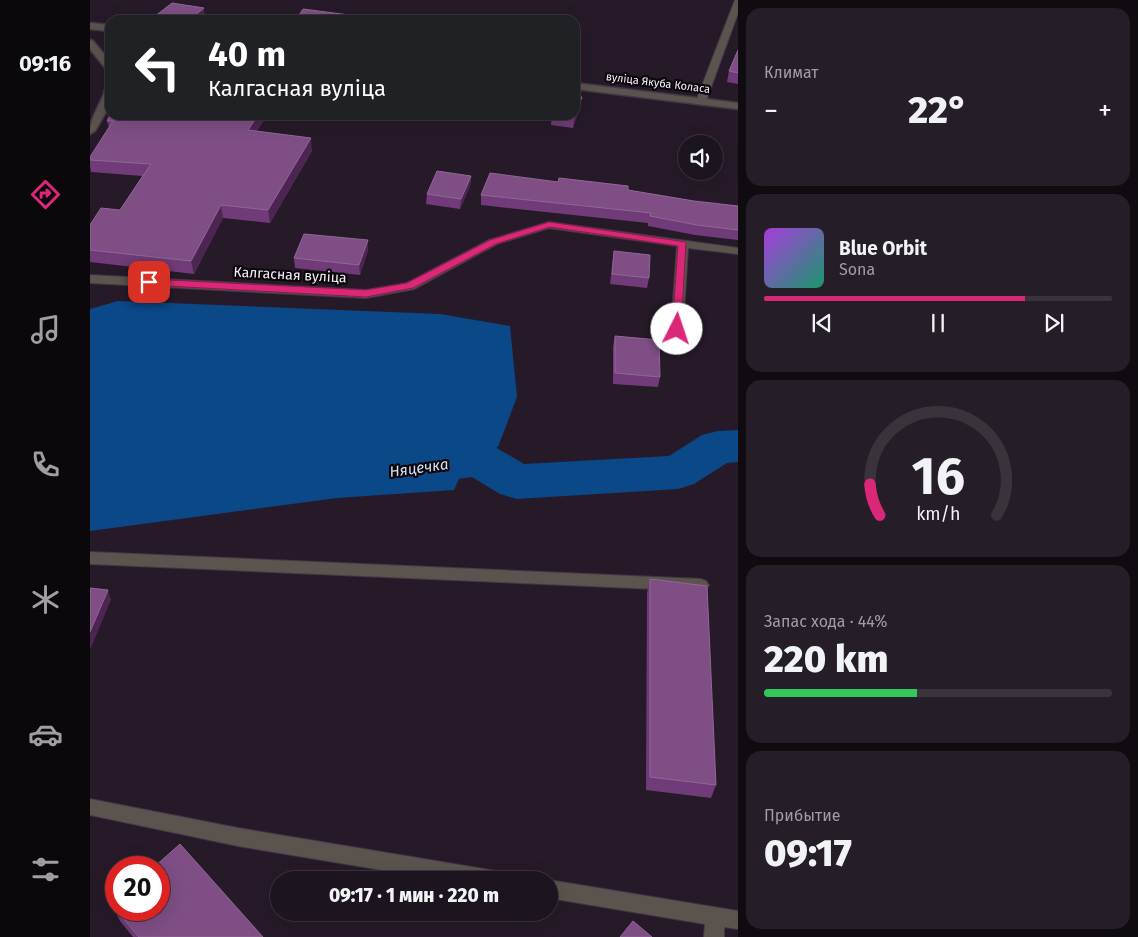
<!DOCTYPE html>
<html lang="ru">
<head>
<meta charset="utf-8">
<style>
  body { margin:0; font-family:"Fira Sans",sans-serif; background:#251d27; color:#f1f3f6; height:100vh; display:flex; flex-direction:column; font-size:19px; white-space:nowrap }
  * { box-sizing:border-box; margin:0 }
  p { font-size:16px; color:#a09ea4 }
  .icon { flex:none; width:28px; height:28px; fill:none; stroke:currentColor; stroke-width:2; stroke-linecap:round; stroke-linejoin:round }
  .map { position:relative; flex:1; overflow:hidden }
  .panel { display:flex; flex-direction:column; gap:8px; padding:8px; background:#0f0b10; width:400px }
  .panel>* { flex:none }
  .hud { position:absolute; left:15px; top:15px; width:475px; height:105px; border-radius:15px; box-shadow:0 5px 20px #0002,0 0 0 1px #3a333c; background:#202124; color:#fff; overflow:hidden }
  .fabs { position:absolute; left:588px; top:135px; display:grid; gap:10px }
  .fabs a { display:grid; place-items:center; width:45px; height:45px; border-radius:50%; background:#1c141e; box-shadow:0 5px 20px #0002,0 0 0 1px #3a333c; font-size:25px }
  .speed { position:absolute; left:15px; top:856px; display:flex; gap:10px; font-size:25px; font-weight:700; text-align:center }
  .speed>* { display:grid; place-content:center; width:65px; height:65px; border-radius:50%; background:#1c141e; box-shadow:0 5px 20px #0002,0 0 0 1px #3a333c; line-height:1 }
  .speed .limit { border:8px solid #d22; background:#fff; color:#111 }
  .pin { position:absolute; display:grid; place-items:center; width:42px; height:42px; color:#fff; margin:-21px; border-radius:10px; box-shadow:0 2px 8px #0006 }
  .me { position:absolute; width:55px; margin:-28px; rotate:4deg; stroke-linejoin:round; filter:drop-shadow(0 0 4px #0008) }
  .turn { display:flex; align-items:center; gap:18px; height:105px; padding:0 20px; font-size:22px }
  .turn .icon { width:65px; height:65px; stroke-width:2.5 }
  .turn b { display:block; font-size:35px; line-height:42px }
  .big { font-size:38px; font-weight:800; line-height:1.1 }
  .panel .tile { flex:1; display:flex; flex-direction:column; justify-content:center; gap:8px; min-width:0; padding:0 18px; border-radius:15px; background:#251d27 }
  .panel .dial { align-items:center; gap:0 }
  .dial svg { height:130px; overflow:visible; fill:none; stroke:#3a333c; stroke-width:7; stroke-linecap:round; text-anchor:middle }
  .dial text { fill:#f1f3f6; stroke:none }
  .song { display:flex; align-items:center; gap:15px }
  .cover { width:60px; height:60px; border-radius:8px; background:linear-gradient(135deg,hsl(280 70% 55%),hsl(160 70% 35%)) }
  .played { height:5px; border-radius:2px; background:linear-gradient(90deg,#db2777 75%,#3a333c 75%) }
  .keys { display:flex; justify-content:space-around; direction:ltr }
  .heat { display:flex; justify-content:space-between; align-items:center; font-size:28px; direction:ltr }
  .charge { height:8px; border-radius:4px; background:linear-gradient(90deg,#34c759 44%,#3a333c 0) }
  .trip { position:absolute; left:180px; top:871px; width:288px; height:50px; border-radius:25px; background:#1c141e; box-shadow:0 5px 20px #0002,0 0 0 1px #3a333c; font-weight:800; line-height:50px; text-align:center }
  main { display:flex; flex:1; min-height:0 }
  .tabs { display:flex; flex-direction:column; width:90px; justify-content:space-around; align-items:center; background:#0b080c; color:#a09ea4 }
  .tabs .icon { width:35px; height:35px }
  .tabs .on { color:#db2777 }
  .tabs b { font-size:22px; color:#f1f3f6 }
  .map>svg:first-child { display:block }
  .water { fill:#0a4888 }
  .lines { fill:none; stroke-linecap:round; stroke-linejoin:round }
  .river { fill:#0a4888; fill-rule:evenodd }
  .service-casing { stroke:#433845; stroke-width:2 }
  .minor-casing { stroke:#433845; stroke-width:3 }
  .service { fill:#5b534d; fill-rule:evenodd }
  .minor { fill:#5b534d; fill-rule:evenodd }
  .wall { fill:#703b78 }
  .shaded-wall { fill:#4c2552 }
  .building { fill:#7e4e85; stroke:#916797 }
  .route { fill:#db2777; stroke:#8e194d }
  .labels { text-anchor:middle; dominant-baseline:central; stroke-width:4.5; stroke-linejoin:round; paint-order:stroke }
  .far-street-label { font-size:11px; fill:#f6eef8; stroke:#0c070d }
  .street-label { font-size:14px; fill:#f6eef8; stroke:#0c070d }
  .water-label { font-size:15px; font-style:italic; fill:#d1e0f3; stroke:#0c070d }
</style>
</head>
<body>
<main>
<nav class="tabs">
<b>09:16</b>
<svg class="icon on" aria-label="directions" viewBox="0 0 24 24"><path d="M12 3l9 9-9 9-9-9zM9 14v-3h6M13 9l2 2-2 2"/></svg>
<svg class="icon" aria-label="music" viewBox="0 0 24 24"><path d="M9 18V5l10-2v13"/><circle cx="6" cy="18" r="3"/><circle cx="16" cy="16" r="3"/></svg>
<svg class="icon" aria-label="phone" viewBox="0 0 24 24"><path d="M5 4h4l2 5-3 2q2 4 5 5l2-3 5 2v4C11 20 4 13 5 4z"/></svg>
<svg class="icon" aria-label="climate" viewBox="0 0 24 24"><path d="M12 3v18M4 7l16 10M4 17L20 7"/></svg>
<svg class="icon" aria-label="car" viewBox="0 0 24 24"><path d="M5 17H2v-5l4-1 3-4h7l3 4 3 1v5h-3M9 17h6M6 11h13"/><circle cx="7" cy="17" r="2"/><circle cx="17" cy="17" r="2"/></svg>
<svg class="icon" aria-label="filters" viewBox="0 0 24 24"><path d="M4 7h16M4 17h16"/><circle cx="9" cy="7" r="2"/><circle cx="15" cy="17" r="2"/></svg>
</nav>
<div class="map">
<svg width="648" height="937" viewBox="0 0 648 937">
  <rect width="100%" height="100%" fill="#261a28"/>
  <path class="water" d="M28,301L350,314L420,326L427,397L408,447L377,461L364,490L247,498L0,531V309Z"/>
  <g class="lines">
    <path class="river" d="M648,430V462L637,463L604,484L588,489L427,499L410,494L382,477L315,487L299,482L292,470L299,458L315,453L389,442L405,447L434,464L579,456L612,435L628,431Z"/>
    <g class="service-casing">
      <path id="service" d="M645,0H648V13L616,101L608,103L606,101Z
        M459,222L648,248V254L598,248L593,329L587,333L581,329L587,246L459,228L407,244L324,289L276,298L0,283V275L276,290L317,283L399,240Z
        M0,552L611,579L616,581L619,585L616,589L611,591L0,564Z
        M0,799L148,828L406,871L413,874L415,880H352L148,846L0,815Z
        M459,880L648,911V929L634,927V937H614L615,924L459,898Z"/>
    </g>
    <g class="minor-casing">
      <path id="minor" d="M0,23L20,25V31L0,29Z
        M0,40L3,41L20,61V70L16,69L0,49Z
        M485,83L648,103V109L485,89Z
        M20,87V105L5,131L0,134C0,116 10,107 15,90Z"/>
    </g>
    <use href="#service" class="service"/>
    <use href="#minor" class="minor"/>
  </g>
  <path class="wall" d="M648,50V84L637,82L639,71Z
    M492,97L490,106L483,128L461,125L462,115Z
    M20,115H177L167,131L222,151L180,223L133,218L104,274L0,262V225L30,210L52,176L1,172L0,166V157L19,127L17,121Z
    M381,176L380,186L370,209L336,204L337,194Z
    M468,182L538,190L604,201L648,206V240L605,235L558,226V223L391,205V195Z
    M278,240V250L270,275L205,268L204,258Z
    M524,251L559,278L557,288L520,284Z
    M525,336L570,377L568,387L523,384V347Z
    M560,579L626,785L621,798L556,790L557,593Z
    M21,903L173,937H43L30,921Z"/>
  <path class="shaded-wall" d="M114,8L115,18L112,20H99Z
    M492,97L490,106L483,128L484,118Z
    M168,115H177L160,143L158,130Z
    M221,138L222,151L180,223L178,210Z
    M381,176L380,186L370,209L371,199Z
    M131,205L133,218L104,274L101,261Z
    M278,240V250L270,275L269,265Z
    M18,590L21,600L0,650V632Z"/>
  <path class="building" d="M82,3L114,8L99,20H60Z
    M213,9L267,16L264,20H206Z
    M648,50V73L639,71Z
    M485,96L492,97L484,118L462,115H485Z
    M20,115H168L158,130L221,138L178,210L131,205L101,261L0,250V225L11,208L30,210L61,164L0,160V157L23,121H17Z
    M347,171L381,176L371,199L337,194Z
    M400,173L468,182L469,178L538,186V190L604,201L648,206V230L607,225L560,216L561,213L391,195Z
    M214,234L278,240L269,265L204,258Z
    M524,251L560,255L559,278L522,274Z
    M525,336L569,340L570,377L525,373Z
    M560,579L617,586L626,785L560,777Z
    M0,588L18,590L0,632Z
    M90,844L173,937H49L26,910H69V868H63Z
    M26,899V910L21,903Z
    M543,921L562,937H530Z"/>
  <path class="route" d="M459,222L596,242L591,332H584L582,329L588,246L460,227L406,244L323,288L276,297L59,285L54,282L59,279L276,290L317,283L400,240Z"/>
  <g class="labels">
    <g class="far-street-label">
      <text transform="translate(568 83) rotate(7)">вуліца Якуба Коласа</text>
    </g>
    <g class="street-label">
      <text transform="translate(200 275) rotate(3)">Калгасная вуліца</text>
    </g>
    <g class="water-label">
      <text transform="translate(329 468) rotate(-8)">Няцечка</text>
    </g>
  </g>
</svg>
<div class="fabs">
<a><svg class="icon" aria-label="sound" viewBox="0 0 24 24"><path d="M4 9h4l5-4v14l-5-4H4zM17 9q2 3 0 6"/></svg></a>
</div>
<div class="speed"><div class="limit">20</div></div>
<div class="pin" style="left:59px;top:282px;background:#d93025"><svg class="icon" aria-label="arrive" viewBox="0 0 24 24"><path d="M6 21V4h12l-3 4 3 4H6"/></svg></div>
<svg class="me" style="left:587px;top:329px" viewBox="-20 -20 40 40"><circle r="19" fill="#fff"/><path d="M0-13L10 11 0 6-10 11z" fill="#db2777"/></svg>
<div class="trip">09:17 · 1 мин · 220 m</div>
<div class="hud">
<div class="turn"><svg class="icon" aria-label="left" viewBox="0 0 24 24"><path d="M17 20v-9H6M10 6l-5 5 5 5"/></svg><div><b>40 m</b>Калгасная вуліца</div></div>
</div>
</div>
<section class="panel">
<div class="tile"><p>Климат</p>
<div class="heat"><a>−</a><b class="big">22°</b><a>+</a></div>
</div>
<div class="tile">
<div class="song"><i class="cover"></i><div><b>Blue Orbit</b><p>Sona</p></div></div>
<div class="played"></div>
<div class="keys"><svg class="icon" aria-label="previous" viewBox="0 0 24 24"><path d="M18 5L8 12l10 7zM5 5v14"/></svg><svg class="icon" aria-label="pause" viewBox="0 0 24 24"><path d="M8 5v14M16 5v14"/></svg><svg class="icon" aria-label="next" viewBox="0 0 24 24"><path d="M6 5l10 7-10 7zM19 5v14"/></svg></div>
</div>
<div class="tile dial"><svg viewBox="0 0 100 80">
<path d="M14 69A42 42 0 1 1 86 69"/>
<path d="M14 69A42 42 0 0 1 8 50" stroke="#db2777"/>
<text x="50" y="56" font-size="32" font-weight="700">16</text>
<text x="50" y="72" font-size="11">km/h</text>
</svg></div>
<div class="tile"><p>Запас хода · 44%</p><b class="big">220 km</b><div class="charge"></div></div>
<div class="tile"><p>Прибытие</p><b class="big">09:17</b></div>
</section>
</main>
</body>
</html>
